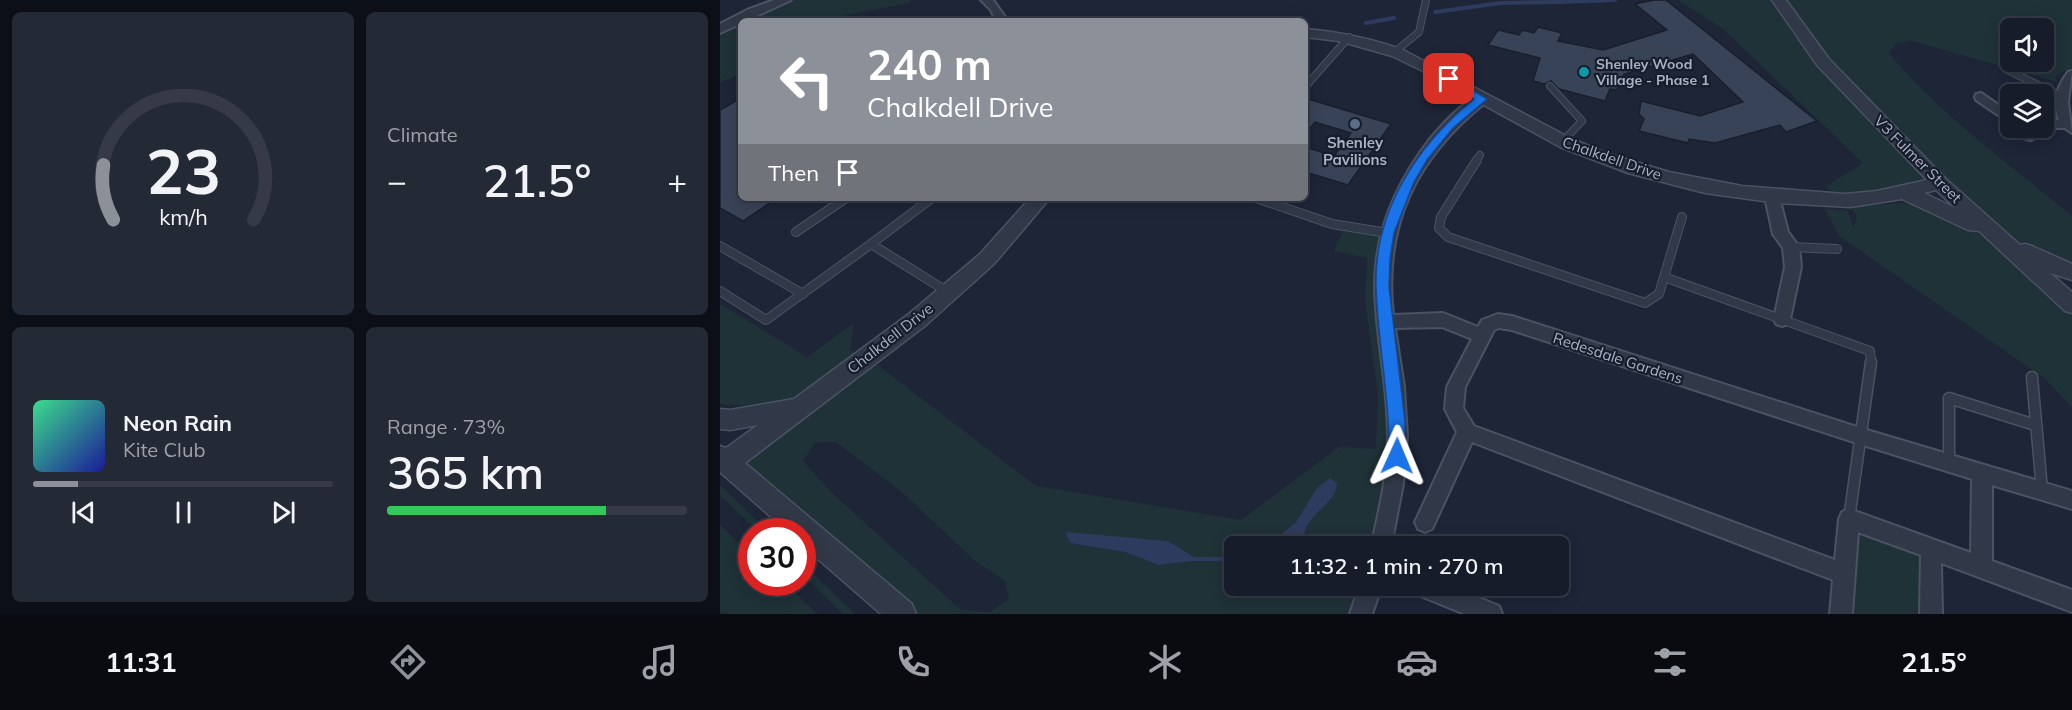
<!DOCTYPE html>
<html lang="en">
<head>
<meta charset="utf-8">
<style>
  body { margin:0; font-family:Mulish,sans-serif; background:#232935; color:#f1f3f6; height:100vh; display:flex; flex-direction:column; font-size:22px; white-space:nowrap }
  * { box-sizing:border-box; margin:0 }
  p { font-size:20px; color:#9ea1a8 }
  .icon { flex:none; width:33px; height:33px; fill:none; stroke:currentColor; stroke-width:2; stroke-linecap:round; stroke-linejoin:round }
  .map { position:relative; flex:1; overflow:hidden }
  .details { display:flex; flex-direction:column; gap:12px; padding:12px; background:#0c0f17; width:720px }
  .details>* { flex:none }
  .top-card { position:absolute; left:18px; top:18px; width:570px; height:183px; border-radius:9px; box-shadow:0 3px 15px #0003,0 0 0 2px #353a46; background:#8c9099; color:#fff; overflow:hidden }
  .tools { position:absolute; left:1280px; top:18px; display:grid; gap:12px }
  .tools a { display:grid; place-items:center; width:54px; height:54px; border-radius:9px; background:#161c29; box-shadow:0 3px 15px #0003,0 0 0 2px #353a46; font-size:30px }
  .speed { position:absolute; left:18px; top:518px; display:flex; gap:12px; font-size:30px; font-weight:700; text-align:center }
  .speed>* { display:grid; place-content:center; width:78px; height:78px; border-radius:50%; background:#161c29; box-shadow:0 3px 15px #0003,0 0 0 2px #353a46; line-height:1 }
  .speed .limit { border:9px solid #d22; background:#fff; color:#111 }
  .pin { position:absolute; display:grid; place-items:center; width:51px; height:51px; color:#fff; margin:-26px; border-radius:12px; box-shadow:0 3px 9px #0006 }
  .me { position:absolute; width:66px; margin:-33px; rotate:1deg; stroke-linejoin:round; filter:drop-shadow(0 0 4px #0008) }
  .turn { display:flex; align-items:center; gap:21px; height:126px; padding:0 30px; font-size:27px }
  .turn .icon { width:78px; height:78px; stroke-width:2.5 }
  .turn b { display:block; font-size:42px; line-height:51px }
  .then { display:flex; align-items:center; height:57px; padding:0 30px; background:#0003; gap:12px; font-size:22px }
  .big { font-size:45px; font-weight:600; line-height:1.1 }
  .details .tile { flex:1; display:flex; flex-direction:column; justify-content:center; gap:9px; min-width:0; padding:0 21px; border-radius:9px; background:#232935 }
  .details .dial { align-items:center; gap:0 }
  .dial svg { height:156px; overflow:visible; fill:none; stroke:#353a46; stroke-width:7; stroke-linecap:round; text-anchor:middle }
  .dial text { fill:#f1f3f6; stroke:none }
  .song { display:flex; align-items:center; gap:18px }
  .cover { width:72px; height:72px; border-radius:9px; background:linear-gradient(135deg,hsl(150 70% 55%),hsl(240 70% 35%)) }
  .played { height:6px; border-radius:3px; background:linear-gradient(90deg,#8c9099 15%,#353a46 15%) }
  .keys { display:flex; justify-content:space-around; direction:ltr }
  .heat { display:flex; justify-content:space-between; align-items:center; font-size:33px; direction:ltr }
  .charge { height:9px; border-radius:4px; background:linear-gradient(90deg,#34c759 73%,#353a46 0) }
  .details .tiles { flex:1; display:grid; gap:12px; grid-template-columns:repeat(2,1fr) }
  .trip { position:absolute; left:504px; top:536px; width:345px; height:60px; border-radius:9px; background:#161c29; box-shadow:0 3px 15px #0003,0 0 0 2px #353a46; font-weight:600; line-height:60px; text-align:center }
  .tab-bar { display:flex; height:96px; justify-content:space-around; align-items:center; background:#090b10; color:#9ea1a8 }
  .tab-bar .icon { width:42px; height:42px }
  .tab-bar .selected { color:#8c9099 }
  .tab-bar b { font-size:27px; color:#f1f3f6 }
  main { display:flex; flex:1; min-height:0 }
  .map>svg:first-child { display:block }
  .green { fill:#1f3238; fill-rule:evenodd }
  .water { fill:#2d3c5e }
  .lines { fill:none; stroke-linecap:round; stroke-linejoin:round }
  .stream { stroke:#2d3c5e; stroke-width:4 }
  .building { fill:#394358; stroke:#181f2d; stroke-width:1.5 }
  .service-far2-casing { stroke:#4b5263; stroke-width:8 }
  .service-far1-casing { stroke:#4b5263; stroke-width:10 }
  .service-casing { stroke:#4b5263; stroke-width:13 }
  .minor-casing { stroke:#4b5263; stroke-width:4 }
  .tertiary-casing { stroke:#4b5263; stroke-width:3 }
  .service-far2 { stroke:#313847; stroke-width:6 }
  .service-far1 { stroke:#313847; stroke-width:8 }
  .service { stroke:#313847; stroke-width:10 }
  .minor { fill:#313847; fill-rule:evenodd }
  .tertiary { fill:#313847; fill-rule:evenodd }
  .route { fill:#1a73e8; stroke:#114b97; stroke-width:1.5 }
  .culture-dot { fill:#0f9aa8; stroke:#161d2b; stroke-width:2 }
  .service-dot { fill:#5c6f8a; stroke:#161d2b; stroke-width:2 }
  .labels { text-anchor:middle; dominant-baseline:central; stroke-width:4.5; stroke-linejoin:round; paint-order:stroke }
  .far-poi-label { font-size:14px; font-weight:bold; fill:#aab1c5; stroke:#161d2b; text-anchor:start }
  .poi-label { font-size:15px; font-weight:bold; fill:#aab1c5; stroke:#161d2b }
  .street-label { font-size:15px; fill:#aab1c5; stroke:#161d2b }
</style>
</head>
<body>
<main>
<section class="details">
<div class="tiles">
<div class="tile dial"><svg viewBox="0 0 100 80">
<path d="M14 69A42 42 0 1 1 86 69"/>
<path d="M14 69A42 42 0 0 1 9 41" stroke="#8c9099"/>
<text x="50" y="56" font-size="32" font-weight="700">23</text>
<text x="50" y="72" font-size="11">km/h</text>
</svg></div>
<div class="tile"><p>Climate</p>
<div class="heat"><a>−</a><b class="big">21.5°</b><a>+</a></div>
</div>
<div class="tile">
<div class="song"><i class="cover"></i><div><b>Neon Rain</b><p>Kite Club</p></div></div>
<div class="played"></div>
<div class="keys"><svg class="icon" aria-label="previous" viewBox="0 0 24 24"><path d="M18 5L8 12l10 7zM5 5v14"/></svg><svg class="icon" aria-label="pause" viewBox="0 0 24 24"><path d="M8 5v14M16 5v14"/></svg><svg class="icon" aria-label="next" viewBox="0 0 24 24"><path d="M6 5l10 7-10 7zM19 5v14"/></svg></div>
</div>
<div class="tile"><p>Range · 73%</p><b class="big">365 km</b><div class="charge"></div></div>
</div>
</section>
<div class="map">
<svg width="1352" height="614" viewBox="0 0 1352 614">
  <rect width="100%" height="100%" fill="#1d2537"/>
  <path class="green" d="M65,0H191L189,3L122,16L110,21H21V74L0,82V27Z
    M958,0H1059L1067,15L1072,34L1102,61L1064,0H1352V70L1340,72L1335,77L1337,82L1193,41L1177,43L1169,53C1220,115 1290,164 1352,216V270L1283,240L1220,183L1122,199L1105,187L1143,163L1003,29ZM1290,28H1323V62H1290Z
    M1186,203C1253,214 1305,270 1352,316V407L1324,378L1119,236L1104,208L1128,211L1133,227L1137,218L1131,206Z
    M624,229L667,236L674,373L661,546H583C584,524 595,512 612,499L596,489L576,522L547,546H514V557H474L448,541L346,533L350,543L405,552L439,565L473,561H514V585H651L641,614H182L6,463L74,409L0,404V304L87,357L134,323L130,350L147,357L316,486L521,520L619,447L656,449L658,395L645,300L647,258L614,251ZM116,442L183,493L254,560L285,581L289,599L270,612L241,610L111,492L83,461L95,443Z
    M0,485L48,531H37L0,495Z
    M1133,524L1206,552V614H1126Z
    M0,525L31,554L32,582H63L98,614H2L0,612Z
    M83,564L135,614H123L83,575Z"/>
  <path class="water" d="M610,478L617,483C616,508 583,510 583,546H547L576,522L596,489Z
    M345,532L448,541L474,557H514V561H473L439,565L405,552L350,543Z"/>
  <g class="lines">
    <path class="stream" d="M842,2L895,0
      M715,12L781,3L841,2
      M646,23L674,18"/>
  </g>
  <path class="building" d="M934,0H946L1097,121L1066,132L1060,125L995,143L969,139L968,143L919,131L924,119L919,114L921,101L980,116L1023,102L973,54L904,74L897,90L890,89L885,101L839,89L831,81L825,84L813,81L820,58L768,45L778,30L799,35L802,30L814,33L818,27L842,33L838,41L883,50L947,30L915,4Z
    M21,98V198H57L23,221L0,208V110Z
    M585,98L671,124L628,185L585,172V147L614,156L631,133L595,122L585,135Z"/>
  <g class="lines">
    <g class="service-far2-casing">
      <path id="service-far2" d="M676,51L699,32L706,0
        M1287,70L1341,96
        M830,86L862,121L842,142
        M585,87L629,37
        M756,162L760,155"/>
    </g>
    <g class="service-far1-casing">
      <path id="service-far1" d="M757,160L721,217L719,228L728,237L925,303L939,294L944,277L1150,351L1151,363
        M212,198L151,244L228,292
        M536,198L612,224L668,233
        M76,232L126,198
        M0,246L83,294
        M1071,247L1117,249
        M944,277L962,217
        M0,291L46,320L151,244"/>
    </g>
    <g class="service-casing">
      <path id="service" d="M1312,377L1322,490
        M1229,463V398L1315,425
        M1129,519L1151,362"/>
    </g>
    <g class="minor-casing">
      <path id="minor" d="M54,0H71L0,33V24L27,10Z
        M261,0H273L288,21H276L271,10Z
        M1352,71L1348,102L1352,133L1345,128H1320H1323V120H1339C1332,102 1337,87 1348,72Z
        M1261,93L1290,113V123L1256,100L1255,97L1256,94Z
        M761,95L766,96L767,99L766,102C696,158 663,225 673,315L723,313L758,327L762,320L778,314L792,316L1140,428L1352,491V509L1272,485V561L1352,590V612L1221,563L1222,614H1200L1201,555L1138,532L1132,614H1110L1113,580L752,442L712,529L705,532L698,529L695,522L737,432L725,409L727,387L752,339L722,327L675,328L684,387L687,436L683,484L671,546H651C660,509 668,472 668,434C668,385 656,338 655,289C654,233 676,183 710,139C721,126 745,99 761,95ZM779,328L792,330L1140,444L1252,479L1251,553L1129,509L1122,512L1119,519L1115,560L754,426L743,408L745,387L774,330Z
        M1295,128H1309L1318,136L1311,140L1306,139Z
        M1052,192L1059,197L1068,232L1079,247L1081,267L1070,319L1068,324L1062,326L1056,324L1054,319L1065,267L1063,248L1053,234L1045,197Z
        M640,585H662L652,614H630Z
        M690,585H727L779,606L782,614H745L693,593Z"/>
    </g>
    <g class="tertiary-casing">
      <path id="tertiary" d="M1052,0H1066L1109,59L1226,179L1300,245L1305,244L1312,246L1352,264V280L1330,273L1352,292V313L1345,311L1259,231L1248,230L1182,199L1130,207L1058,203L985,193L908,173L840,147L699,69L672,56L619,41L585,37V29C619,32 650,38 683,50L852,139L886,153L949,172L1022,186L1125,194L1157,191L1207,180L1097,65ZM1216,190L1235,208L1204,193Z
        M310,198H330L274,264L206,325L25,463L192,604L196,614H161L82,545V531H67L0,472V446L6,448L38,425L10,430L0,429V409L10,410L74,399L190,313L260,254Z"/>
    </g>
    <use href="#service-far2" class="service-far2"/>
    <use href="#service-far1" class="service-far1"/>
    <use href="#service" class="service"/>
    <use href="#minor" class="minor"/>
    <use href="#tertiary" class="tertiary"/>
  </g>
  <path class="route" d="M729,76L767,99L733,128L707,160L694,182L674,233L670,259L669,287L685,421V456L682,461L677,463L671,461L669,456C670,399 658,344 656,287C654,210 697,146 754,99L725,81L724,79Z"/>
  <circle class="culture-dot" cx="864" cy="72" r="6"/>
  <circle class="service-dot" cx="635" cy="124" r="6"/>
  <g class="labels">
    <g class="far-poi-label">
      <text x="876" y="64">Shenley Wood<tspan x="876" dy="16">Village - Phase 1</tspan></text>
    </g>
    <g class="poi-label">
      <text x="635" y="142">Shenley<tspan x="635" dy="17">Pavilions</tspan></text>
    </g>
    <g class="street-label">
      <text transform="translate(892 158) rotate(19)">Chalkdell Drive</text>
      <text transform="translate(1198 159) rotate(45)">V3 Fulmer Street</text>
      <text transform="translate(170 338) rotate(-38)">Chalkdell Drive</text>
      <text transform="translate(898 358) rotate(18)">Redesdale Gardens</text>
    </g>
  </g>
</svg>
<div class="tools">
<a><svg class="icon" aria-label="sound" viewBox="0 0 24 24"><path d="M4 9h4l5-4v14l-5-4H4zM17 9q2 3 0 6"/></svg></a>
<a><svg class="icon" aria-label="layers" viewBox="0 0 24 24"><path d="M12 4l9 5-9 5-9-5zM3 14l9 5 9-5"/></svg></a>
</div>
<div class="speed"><div class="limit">30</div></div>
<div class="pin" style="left:729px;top:79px;background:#d93025"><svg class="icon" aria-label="arrive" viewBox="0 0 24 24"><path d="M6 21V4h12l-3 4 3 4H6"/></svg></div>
<svg class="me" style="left:677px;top:456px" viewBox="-20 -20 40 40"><path d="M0-17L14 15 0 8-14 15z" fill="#1a73e8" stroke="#fff" stroke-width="4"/></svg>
<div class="trip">11:32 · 1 min · 270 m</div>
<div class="top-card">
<div class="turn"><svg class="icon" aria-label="left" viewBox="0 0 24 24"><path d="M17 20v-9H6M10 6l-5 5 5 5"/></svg><div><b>240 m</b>Chalkdell Drive</div></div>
<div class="then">Then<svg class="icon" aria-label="arrive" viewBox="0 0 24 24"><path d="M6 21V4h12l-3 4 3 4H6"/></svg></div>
</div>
</div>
</main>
<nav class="tab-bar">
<b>11:31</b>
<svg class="icon selected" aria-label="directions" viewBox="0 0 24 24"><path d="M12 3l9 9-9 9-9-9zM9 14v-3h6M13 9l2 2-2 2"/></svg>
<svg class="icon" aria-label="music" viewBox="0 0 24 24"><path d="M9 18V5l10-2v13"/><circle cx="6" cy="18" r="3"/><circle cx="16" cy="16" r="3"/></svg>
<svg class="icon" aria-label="phone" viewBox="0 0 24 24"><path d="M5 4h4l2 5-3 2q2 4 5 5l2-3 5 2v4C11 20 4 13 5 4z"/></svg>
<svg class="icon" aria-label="climate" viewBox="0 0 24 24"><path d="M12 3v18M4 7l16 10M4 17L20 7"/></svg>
<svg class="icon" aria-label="car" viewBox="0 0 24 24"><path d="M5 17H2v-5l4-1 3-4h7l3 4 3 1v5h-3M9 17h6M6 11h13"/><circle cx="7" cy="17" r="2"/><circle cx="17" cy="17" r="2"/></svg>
<svg class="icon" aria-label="filters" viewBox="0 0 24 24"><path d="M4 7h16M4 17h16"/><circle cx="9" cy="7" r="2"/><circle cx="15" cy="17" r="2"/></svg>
<b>21.5°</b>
</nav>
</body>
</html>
